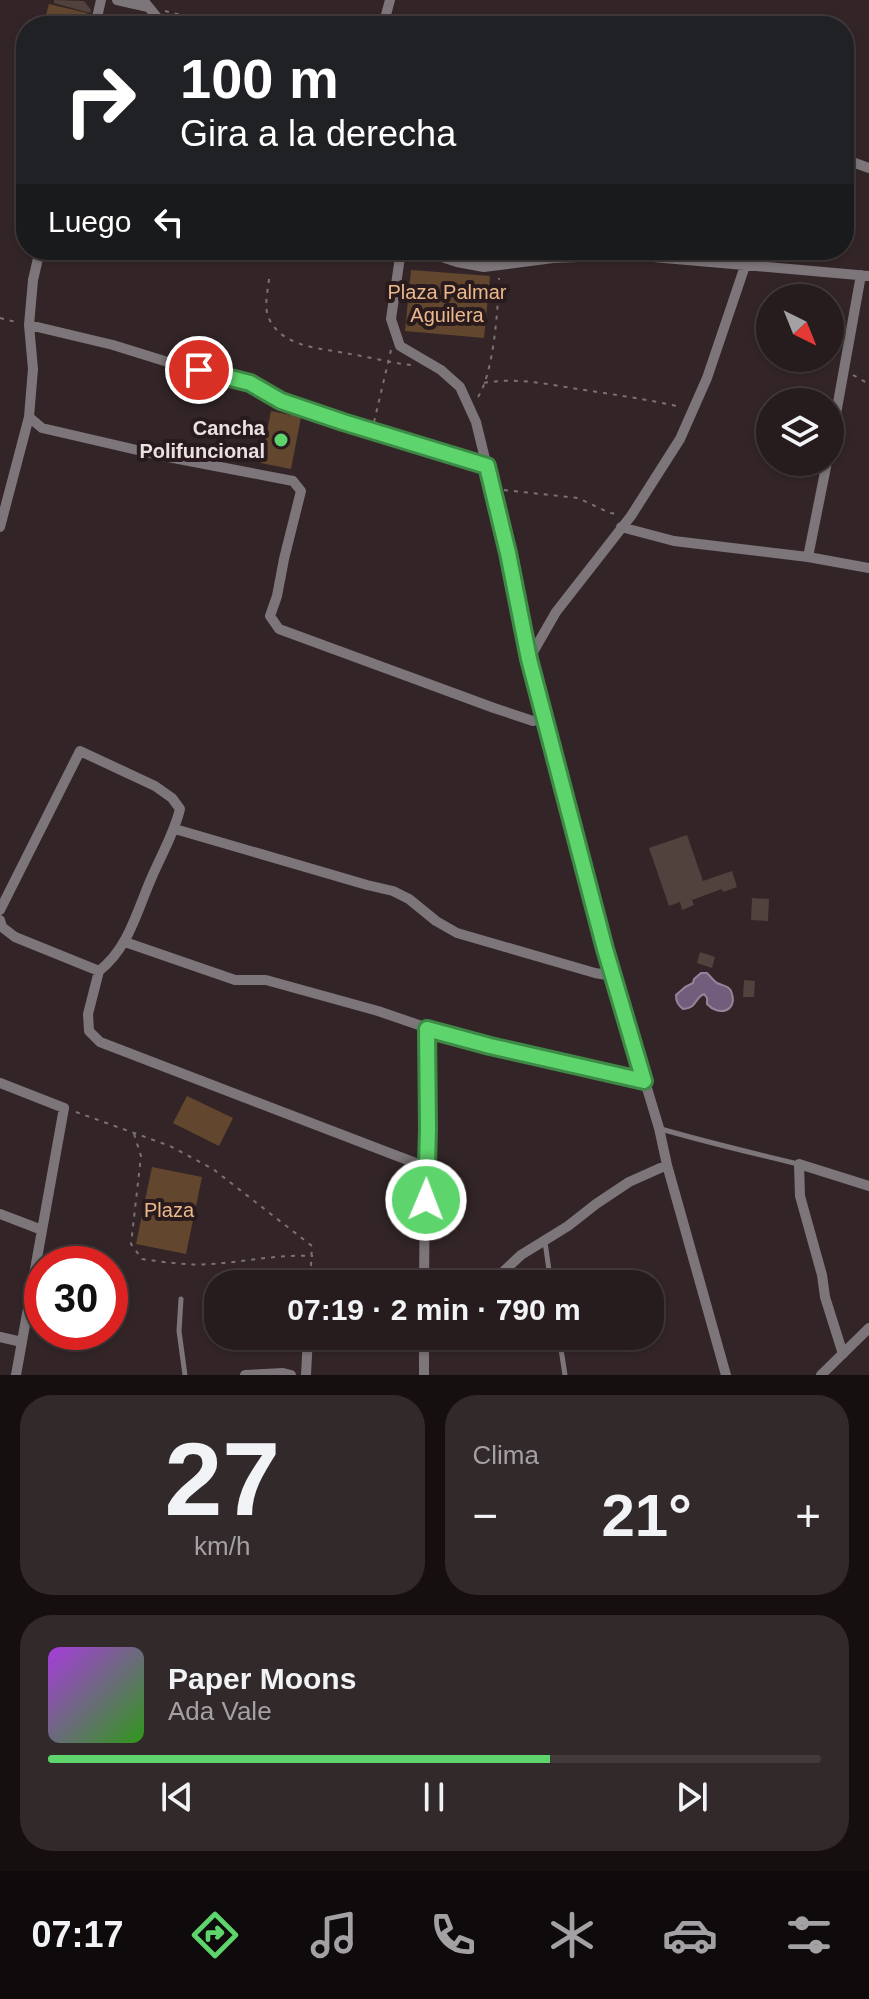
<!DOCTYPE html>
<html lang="es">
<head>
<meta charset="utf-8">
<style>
  body { margin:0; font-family:Helvetica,sans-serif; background:#32292a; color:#f1f3f6; height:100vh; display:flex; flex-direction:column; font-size:30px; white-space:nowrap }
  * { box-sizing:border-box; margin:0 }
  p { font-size:26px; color:#a4a1a4 }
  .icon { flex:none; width:44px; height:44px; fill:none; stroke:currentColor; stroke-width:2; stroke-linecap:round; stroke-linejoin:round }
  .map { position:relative; height:1375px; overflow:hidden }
  .sheet { display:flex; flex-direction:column; gap:20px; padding:20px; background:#150f10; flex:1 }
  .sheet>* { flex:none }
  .hud { position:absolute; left:16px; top:16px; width:838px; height:244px; border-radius:32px; box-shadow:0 2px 6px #0004,0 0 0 2px #423a3b; background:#202124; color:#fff; overflow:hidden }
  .needle { width:52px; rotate:137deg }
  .buttons { position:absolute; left:756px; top:284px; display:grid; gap:16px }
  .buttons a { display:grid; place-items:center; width:88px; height:88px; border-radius:50%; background:#261c1d; box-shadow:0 2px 6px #0004,0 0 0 2px #423a3b; font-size:40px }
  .speed { position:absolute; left:24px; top:1246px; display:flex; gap:16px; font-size:40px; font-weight:700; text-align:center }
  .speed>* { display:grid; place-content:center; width:104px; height:104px; border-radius:50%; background:#261c1d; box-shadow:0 2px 6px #0004,0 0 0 2px #423a3b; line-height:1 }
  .speed .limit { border:12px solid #d22; background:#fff; color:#111 }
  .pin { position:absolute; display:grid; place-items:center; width:68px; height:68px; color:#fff; margin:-34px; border:4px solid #fff; border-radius:50%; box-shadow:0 2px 8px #0007 }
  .me { position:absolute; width:88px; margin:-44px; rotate:1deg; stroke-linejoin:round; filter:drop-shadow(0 0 6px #0008) }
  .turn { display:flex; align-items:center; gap:28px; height:168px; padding:0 32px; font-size:36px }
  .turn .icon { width:104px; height:104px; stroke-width:2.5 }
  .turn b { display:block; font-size:56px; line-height:68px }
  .then { display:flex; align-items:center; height:76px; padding:0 32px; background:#0003; gap:16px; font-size:30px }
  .big { font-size:60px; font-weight:800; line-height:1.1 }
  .sheet .card { flex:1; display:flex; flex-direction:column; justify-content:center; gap:12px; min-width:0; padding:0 28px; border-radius:32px; background:#32292a }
  .sheet .dial { align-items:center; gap:0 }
  .dial b { font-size:104px; line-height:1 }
  .song { display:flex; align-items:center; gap:24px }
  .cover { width:96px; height:96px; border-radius:12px; background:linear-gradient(135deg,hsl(280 70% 55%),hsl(110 70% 35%)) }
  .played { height:8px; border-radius:4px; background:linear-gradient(90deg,#5ed56c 65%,#423a3b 65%) }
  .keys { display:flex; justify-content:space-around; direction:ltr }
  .heat { display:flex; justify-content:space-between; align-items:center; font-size:44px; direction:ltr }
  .sheet .tiles { flex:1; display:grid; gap:20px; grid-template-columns:1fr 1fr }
  .card:last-child { grid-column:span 2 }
  .trip { position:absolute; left:204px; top:1270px; width:460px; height:80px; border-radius:32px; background:#261c1d; box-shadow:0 2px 6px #0004,0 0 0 2px #423a3b; font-weight:800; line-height:80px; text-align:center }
  .tab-bar { display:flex; height:128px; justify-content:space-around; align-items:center; background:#0f0b0c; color:#a4a1a4 }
  .tab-bar .icon { width:56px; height:56px }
  .tab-bar .current { color:#5ed56c }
  .tab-bar b { font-size:36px; color:#f1f3f6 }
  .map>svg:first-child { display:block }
  .green { fill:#62472e }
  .water { fill:#715d7c; stroke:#95849a; stroke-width:2 }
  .building { fill:#51423d }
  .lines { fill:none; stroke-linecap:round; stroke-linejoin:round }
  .path { stroke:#7e7173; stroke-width:2; stroke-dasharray:4 6; stroke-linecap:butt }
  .lane { stroke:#7c7579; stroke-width:5 }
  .street { stroke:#7c7579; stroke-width:10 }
  .route-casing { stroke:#3d8a46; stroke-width:20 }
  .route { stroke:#5ed56c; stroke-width:14 }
  .poi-dot { fill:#5ed56c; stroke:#291b1d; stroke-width:3 }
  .labels { text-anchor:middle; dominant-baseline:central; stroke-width:8; stroke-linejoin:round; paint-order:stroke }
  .park-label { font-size:20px; fill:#eab88a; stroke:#291b1d }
  .poi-label { font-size:20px; font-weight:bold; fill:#eae0e1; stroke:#291b1d; text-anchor:end }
</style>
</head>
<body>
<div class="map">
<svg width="869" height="1375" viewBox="0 0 869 1375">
  <rect width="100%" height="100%" fill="#332527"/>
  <path class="green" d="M49,4L87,13L84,26H43Z
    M411,270L490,276L484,338L405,331Z
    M271,411L301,417L291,469L261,463Z
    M187,1096L233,1118L219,1146L173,1123Z
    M152,1167L202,1177L186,1254L136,1244Z"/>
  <path class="water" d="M701,973H707C709,975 714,981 717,983C723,986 730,985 732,994C737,1011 719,1017 707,1004V998L704,994C694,998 698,1008 683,1009C678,1005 676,1002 676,995L685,987L693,983L694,979Z"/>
  <path class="building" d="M54,0L84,1L91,10L90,13L54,3Z
    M687,835L703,881L732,871L737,887L723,892L722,889L692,900L694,905L682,910L680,902L669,906L649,848Z
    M752,898L769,899L768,921L751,920Z
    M700,952L715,957L712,968L697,963Z
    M744,980L755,981L754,997H743Z"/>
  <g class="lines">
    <path class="path" d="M165,11L227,26
      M269,279C268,290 264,305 268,316C280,348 322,348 350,354C370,357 390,363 411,365
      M0,318L16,322
      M853,375L869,384
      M484,383C515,377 546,384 578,389C611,394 644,399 677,406L680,408
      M478,397C494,372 498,308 499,278
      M374,422L391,350
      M504,490L578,498L610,513L617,514
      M76,1112L170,1146L213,1169L312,1246L310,1284
      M134,1134L141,1156L131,1244L142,1259C165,1262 188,1266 211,1264C245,1262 278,1254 313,1256"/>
    <path class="lane" d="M661,1129C706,1142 752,1153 798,1164
      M545,1242L551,1284
      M181,1299L179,1331L185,1375
      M559,1336L565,1375"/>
    <path class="street" d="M117,0L148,7
      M143,0L164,26
      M95,26L101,0
      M383,26L390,0
      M844,159L869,168
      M40,250L33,280L29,325L33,369L29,417L42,428L163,456L293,481L301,491L284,559L277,596L270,616L279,629L494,708L533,721L544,718
      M401,250L391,319L400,346L441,370L460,387L476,422L508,553L529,659L605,949L659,1128L667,1165L726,1375
      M423,250L429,253L457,262L484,267L553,258L630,255L869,276
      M29,325L113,345L174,364L250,383L281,401L343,422L487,466
      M830,447L861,275
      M0,527L29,417
      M621,527L674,541L808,557L869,568
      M808,557L827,462
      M529,659L556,612L631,516L680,439L707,378L745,266
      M175,829L367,885L393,891L409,899L436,921L457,933L595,973L613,976
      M0,910L80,751L155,786L172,798L180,809C174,834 161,855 151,879C137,911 128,949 99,971L15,937L2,927L0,920
      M125,942L235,980H266L378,1011L448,1035L644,1081
      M99,971L88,1014L89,1031L100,1042L426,1167
      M0,1083L64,1108L16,1375
      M0,1214L42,1230
      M424,1284L425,1184L428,1129L427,1029
      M490,1284L521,1255L568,1226L596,1204L629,1182L667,1165
      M424,1336V1375
      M0,1337L22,1342
      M843,1354L825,1297L822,1275L800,1196L799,1164L869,1186
      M245,1375L283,1373L291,1375
      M306,1375L308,1336
      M821,1375L869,1328"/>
  </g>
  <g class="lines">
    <g class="route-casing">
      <path id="route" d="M199,370L250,383L281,401L343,422L487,466L508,553L529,659L605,949L644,1081L490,1046L427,1029L428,1129L426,1200"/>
    </g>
    <use href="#route" class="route"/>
  </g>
  <circle class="poi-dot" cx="281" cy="440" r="8"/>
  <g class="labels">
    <g class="park-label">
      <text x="447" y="292">Plaza Palmar<tspan x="447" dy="23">Aguilera</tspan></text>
      <text x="169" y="1210">Plaza</text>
    </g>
    <g class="poi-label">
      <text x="265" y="428">Cancha<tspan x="265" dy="23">Polifuncional</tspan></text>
    </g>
  </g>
</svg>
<div class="buttons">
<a><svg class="needle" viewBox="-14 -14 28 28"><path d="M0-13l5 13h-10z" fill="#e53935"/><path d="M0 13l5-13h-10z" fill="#a4a1a4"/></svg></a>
<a><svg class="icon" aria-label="layers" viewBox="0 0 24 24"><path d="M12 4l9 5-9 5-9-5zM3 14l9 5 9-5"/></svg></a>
</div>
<div class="speed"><div class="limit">30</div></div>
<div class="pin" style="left:199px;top:370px;background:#d93025"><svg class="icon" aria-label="arrive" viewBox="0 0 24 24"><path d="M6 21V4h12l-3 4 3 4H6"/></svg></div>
<svg class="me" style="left:426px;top:1200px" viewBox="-20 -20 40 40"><circle r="17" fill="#5ed56c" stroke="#fff" stroke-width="3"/><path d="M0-11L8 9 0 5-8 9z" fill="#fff"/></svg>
<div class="trip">07:19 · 2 min · 790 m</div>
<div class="hud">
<div class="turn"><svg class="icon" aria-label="right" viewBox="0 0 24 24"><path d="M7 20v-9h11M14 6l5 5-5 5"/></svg><div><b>100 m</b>Gira a la derecha</div></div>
<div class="then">Luego<svg class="icon" aria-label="left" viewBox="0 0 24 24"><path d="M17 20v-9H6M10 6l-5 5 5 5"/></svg></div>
</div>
</div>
<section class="sheet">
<div class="tiles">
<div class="card dial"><b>27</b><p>km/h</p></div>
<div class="card"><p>Clima</p>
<div class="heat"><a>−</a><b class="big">21°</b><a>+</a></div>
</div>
<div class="card">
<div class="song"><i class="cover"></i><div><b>Paper Moons</b><p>Ada Vale</p></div></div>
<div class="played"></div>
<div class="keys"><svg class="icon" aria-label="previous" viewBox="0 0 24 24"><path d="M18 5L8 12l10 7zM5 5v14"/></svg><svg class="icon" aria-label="pause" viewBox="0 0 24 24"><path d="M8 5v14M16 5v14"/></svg><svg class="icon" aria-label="next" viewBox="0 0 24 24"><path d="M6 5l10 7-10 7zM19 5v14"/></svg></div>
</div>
</div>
</section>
<nav class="tab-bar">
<b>07:17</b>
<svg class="icon current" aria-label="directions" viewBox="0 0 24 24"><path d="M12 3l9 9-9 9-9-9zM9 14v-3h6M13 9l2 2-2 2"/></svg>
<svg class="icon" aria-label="music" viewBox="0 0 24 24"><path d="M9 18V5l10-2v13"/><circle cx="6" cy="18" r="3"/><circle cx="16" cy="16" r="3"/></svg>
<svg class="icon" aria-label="phone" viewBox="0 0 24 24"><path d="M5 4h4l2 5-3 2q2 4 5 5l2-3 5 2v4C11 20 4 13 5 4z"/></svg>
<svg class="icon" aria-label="climate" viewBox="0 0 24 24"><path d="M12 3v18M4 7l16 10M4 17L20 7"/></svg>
<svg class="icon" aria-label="car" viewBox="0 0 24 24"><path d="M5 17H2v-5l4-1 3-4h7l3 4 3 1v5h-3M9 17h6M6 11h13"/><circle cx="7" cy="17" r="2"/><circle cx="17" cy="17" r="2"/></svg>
<svg class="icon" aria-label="filters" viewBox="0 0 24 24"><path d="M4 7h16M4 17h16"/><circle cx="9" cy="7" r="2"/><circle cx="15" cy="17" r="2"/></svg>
</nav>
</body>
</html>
